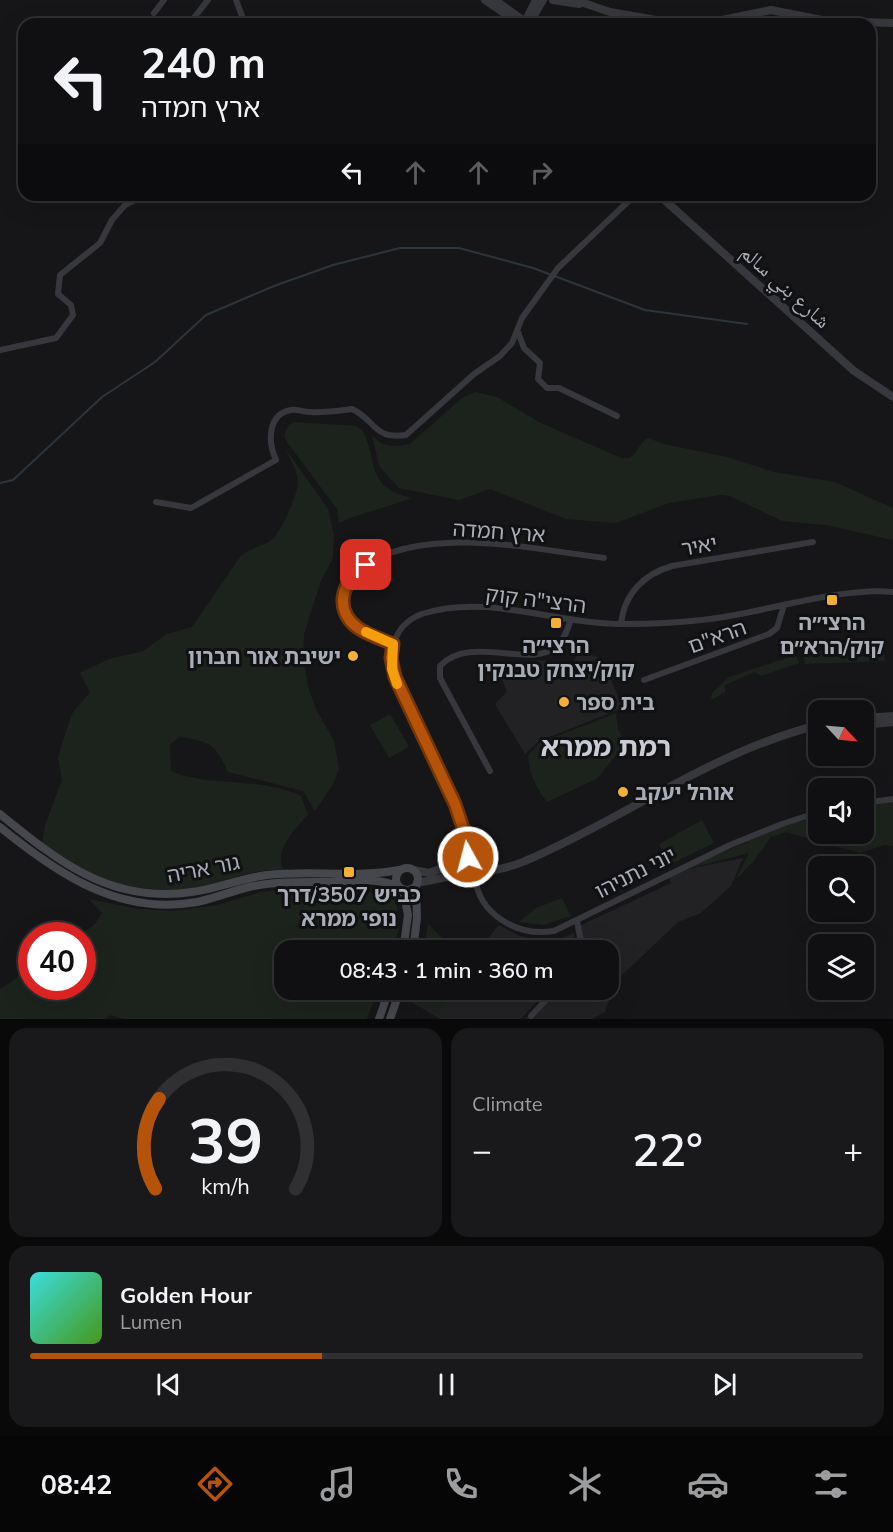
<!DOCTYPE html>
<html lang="en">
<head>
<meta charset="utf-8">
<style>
  body { margin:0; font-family:Mulish,"Noto Naskh Arabic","Noto Sans Hebrew",sans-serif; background:#19191b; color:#f1f3f6; height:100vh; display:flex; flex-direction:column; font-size:22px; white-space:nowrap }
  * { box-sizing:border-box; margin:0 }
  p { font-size:20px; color:#9c9d9f }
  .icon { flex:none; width:33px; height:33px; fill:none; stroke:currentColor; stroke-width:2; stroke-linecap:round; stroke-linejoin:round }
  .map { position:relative; height:1019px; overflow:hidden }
  .details { display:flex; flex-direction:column; gap:9px; padding:9px; background:#09090a; flex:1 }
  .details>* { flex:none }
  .top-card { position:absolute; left:18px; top:18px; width:858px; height:183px; border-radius:18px; box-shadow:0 6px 24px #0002,0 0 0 2px #303032; background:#101012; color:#f1f3f6; overflow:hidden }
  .needle { width:39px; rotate:116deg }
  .controls { position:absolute; left:808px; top:700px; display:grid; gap:12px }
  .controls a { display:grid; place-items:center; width:66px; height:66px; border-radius:12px; background:#101012; box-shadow:0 6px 24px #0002,0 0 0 2px #303032; font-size:30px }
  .speed { position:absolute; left:18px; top:922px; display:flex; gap:12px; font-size:30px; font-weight:700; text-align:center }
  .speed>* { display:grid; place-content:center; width:78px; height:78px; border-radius:50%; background:#101012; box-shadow:0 6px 24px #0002,0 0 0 2px #303032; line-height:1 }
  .speed .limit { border:9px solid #d22; background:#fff; color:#111 }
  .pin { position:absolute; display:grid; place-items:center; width:51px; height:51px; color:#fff; margin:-26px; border-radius:12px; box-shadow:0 3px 9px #0006 }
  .me { position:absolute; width:66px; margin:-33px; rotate:353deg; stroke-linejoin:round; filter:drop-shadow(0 0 4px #0008) }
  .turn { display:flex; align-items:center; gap:21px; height:126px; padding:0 24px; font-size:27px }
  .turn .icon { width:78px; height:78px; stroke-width:2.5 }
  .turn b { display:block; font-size:42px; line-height:51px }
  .lanes { display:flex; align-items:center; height:57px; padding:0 24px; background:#0003; justify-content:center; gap:30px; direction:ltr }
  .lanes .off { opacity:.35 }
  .big { font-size:45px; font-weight:600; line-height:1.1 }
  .details .card { flex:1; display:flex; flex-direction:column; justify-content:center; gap:9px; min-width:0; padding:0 21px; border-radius:18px; background:#19191b }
  .details .dial { align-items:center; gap:0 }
  .dial svg { height:156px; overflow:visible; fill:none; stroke:#303032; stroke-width:7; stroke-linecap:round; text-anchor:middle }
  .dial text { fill:#f1f3f6; stroke:none }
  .song { display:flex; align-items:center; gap:18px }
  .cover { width:72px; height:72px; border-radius:9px; background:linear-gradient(135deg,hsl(180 70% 55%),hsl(100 70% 35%)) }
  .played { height:6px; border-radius:3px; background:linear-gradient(90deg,#b45309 35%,#303032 35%) }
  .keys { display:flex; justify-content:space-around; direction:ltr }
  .heat { display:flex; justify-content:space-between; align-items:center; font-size:33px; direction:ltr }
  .details .tiles { flex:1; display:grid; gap:9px; grid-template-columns:1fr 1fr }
  .card:last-child { grid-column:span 2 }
  .trip { position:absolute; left:274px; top:940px; width:345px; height:60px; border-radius:18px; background:#101012; box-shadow:0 6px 24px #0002,0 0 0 2px #303032; font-weight:600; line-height:60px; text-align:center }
  .tab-bar { display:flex; height:96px; justify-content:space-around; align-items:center; background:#060607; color:#9c9d9f }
  .tab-bar .icon { width:42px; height:42px }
  .tab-bar .active { color:#b45309 }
  .tab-bar b { font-size:27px; color:#f1f3f6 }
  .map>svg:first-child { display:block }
  .built { fill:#222225 }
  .green { fill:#1c231d }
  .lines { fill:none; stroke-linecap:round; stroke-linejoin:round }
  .stream { stroke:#2c353c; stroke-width:2 }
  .minor { stroke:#37383d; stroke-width:6 }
  .tertiary { stroke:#37383d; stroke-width:8 }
  .secondary { stroke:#45474d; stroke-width:8 }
  .route-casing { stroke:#753606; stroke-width:15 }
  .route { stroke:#b45309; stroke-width:10 }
  .slow { stroke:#f59e0b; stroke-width:10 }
  .poi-dot { fill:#f2b134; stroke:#111113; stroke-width:2 }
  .labels { text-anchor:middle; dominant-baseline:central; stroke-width:6; stroke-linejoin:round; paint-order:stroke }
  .street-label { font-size:21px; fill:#a8adb8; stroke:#111113 }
  .poi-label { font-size:21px; font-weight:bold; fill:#a8adb8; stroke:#111113 }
  .district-label { font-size:27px; font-weight:bold; fill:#c9ccd4; stroke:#111113 }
</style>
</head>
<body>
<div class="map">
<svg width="893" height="1019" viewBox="0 0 893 1019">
  <rect width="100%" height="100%" fill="#161618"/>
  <path class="built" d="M580,650L602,659L623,708L539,741L525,754L495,704L507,692L497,668L519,670L528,661L544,660L568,671Z
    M743,858L731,886L701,913L678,922L616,981L605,1012L592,1019H525L552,990H609V951H579L575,928L671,883L668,873Z
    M499,925L520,936L541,941L558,940L574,933L576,951H477Z
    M411,990H441L450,994L463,990H547L521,1019H440L407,999Z"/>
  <path class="green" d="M476,392L497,397L539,422L621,458C638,461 635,445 648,438L664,444L727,457L774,472L835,482L893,508V540L826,525L782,521L730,496L720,495L669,503L616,523L566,519L490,489L459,500L399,488L379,466L372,435C382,448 397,448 411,443L463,397Z
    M294,422L356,426L362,430C380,462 363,485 411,498C387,508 362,512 339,523L337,509L287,442L284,435L289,425Z
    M285,448L328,509L334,535L333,558L321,581L304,634L303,658L309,690L316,709L334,741L339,769L333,784L315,811L303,791L228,772C215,744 210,741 179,737L170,745L171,771C210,788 259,776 301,796L308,814C297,828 272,850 284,870C252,868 225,882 194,888C133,900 92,876 42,846L45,825L62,780L58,757L66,731L73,712L90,692L80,673L109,659L143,651L167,634L192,627L240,557C249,549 258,547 269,542C280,536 297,496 298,483C298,471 290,459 285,448Z
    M883,643L885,661L805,664L803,653Z
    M796,655L799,663L761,676L755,672L725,685V692L711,700L712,693L729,677Z
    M607,693L613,707L586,718L581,704Z
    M616,713L618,729L625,743L598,778L547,802C536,787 529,774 528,755L540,743Z
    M390,714L409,747L389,758L370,725Z
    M893,801V846L884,845L860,853L786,832L771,837L753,862L736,879L749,853L683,870L783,826L819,817V834H864V805Z
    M702,820L714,843L669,865L659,844Z
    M297,888L384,893L396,899L399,930L391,951H285V990H378L367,1019H123L111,1015L105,1019H0V990L31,967L32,987H82V936H78L95,924L102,913L89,899L138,909L173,911L217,905L261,892Z
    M562,898L571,916L543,925L519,922L536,908Z
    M428,924L456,951H424Z
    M417,990H435L447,996L438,1014L412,1000Z"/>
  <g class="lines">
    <path class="stream" d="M0,483L13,480L102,397L155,362L206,315L274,286L333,265L400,248H459L533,268L645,310L747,324"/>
    <path class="minor" d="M236,0L245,24
      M154,13L164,0
      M189,24L208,0
      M518,332L524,348L540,363L538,379L547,388H559L617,416
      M0,350L56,338L73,315L71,305L58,294L60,275L100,243L112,220L125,205L145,195
      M156,502L191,508L276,460C268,443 267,414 291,410C296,409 304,412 310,412C324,413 337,411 352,409C376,420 373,440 406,435L474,374L500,356L512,343L522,318L558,268L635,195
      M621,624C624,594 644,574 672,566L813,542
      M392,644C360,630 329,619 350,577C408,520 532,549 604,558
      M644,680L769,634L777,628L784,605
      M490,771L440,678V666C470,633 533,671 558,645C565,638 568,628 571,619
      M864,803L893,799
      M473,858L455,804L392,669C390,645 397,623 422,614C487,593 556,624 621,624C659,624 698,622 735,615C779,607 850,587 893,592
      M475,877C479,915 518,937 554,931L730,845L782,824L819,812
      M577,921L583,951
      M531,1016L555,990"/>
    <path class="tertiary" d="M485,0L520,24
      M495,0L528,24
      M553,0L579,4
      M575,0L610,12L679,24
      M524,24L536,0
      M529,24L543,0
      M703,24L771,10L827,21L893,23
      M659,195L854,371L893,397
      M864,718L893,716
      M864,725L893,722
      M414,870L429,873L458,862
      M476,875C492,870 510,868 525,861C624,819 712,751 819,725
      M417,883L452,876L472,878L479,870L475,859L468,857L459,861L457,870L462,877"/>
    <path class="secondary" d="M0,814C59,862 111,904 192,892C217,889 241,878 267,875C309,870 360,878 399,870
      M0,827C58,874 119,916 197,902C215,898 232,891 249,887C276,881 304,882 331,882C353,881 379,877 398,887
      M396 879a11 11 0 1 1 22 0a11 11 0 1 1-22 0Z
      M403,890L408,915L403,951
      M413,951L417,918L416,886
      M379,1019L389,990
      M390,1019L400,990"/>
  </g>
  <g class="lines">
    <g class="route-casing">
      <path id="route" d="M366,565C343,579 332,609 358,628C368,635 381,639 393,644L391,658L395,677L455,804L473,858L468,857"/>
    </g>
    <use href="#route" class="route"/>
    <path class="slow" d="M366,632L393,644L392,669L397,684"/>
  </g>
  <g class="poi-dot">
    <rect x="826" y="594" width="12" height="12" rx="3"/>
    <rect x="550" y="617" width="12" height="12" rx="3"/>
    <circle cx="353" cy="656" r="6"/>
    <circle cx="564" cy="702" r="6"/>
    <circle cx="623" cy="792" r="6"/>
    <rect x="343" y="866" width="12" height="12" rx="3"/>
  </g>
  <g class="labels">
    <g class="street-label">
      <text transform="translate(786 286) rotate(42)">شارع بني سالم</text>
      <text transform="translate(499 531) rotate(4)">ארץ חמדה</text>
      <text transform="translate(699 545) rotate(-10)">יאיר</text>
      <text transform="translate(536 599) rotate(7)">הרצי"ה קוק</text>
      <text transform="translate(717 636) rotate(-20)">הרא"ם</text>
      <text transform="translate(203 868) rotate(-11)">גור אריה</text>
      <text transform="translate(635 872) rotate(-27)">יוני נתניהו</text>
    </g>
    <g class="poi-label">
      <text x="832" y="622">הרצי״ה<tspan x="832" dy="24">קוק/הרא״ם</tspan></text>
      <text x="556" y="645">הרצי״ה<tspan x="556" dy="24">קוק/יצחק טבנקין</tspan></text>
      <text x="341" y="656" text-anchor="end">ישיבת אור חברון</text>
      <text x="576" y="702" text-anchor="start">בית ספר</text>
      <text x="635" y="792" text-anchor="start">אוהל יעקב</text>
      <text x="349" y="894">כביש 3507/דרך<tspan x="349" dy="24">נופי ממרא</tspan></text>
    </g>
    <g class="district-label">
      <text x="606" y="746">רמת ממרא</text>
    </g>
  </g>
</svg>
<div class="controls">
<a><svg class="needle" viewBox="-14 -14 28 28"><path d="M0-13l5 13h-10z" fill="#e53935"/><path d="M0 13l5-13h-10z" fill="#9c9d9f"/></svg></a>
<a><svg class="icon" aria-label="sound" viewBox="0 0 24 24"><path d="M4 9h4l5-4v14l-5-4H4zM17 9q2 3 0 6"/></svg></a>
<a><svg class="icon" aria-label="search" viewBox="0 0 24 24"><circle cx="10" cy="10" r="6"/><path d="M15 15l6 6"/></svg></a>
<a><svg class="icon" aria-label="layers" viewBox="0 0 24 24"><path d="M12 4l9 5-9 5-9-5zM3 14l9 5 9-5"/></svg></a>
</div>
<div class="speed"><div class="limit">40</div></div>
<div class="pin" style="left:366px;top:565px;background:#d93025"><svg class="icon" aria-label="arrive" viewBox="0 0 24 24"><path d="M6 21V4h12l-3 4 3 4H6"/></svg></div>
<svg class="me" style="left:468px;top:857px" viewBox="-20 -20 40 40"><circle r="17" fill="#b45309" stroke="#fff" stroke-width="3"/><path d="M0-11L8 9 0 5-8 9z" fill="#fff"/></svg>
<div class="trip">08:43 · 1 min · 360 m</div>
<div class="top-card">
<div class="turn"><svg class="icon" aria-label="left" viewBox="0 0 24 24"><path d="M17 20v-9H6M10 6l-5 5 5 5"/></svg><div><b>240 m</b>ארץ חמדה</div></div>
<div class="lanes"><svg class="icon" aria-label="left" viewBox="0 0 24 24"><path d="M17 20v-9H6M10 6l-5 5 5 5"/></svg><svg class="icon off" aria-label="ahead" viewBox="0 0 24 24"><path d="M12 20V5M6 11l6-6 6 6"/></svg><svg class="icon off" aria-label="ahead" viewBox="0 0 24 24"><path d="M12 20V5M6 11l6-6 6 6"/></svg><svg class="icon off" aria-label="right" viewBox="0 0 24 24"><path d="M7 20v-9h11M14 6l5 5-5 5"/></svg></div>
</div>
</div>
<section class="details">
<div class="tiles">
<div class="card dial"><svg viewBox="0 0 100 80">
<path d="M14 69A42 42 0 1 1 86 69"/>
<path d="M14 69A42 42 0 0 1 16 23" stroke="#b45309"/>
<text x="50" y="56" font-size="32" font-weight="700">39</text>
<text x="50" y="72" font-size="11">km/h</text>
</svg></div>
<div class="card"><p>Climate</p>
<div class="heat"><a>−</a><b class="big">22°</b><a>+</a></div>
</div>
<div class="card">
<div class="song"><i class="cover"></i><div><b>Golden Hour</b><p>Lumen</p></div></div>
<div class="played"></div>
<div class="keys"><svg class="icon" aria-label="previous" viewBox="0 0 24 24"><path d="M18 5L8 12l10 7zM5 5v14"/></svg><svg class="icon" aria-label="pause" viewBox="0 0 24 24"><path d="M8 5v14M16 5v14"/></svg><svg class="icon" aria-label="next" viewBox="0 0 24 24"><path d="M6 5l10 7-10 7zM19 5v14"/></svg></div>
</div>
</div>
</section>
<nav class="tab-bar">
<b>08:42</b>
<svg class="icon active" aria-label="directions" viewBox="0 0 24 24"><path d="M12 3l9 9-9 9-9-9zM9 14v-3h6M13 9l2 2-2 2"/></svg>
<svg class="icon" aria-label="music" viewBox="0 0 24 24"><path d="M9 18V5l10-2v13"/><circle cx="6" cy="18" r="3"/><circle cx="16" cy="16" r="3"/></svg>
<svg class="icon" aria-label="phone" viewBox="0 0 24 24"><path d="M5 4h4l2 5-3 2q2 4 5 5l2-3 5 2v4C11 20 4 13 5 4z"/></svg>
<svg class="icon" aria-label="climate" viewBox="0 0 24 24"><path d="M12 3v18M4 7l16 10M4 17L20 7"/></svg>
<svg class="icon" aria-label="car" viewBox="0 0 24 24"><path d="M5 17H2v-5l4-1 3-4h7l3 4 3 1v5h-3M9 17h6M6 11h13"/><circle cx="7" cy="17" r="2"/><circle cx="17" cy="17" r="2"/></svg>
<svg class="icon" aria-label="filters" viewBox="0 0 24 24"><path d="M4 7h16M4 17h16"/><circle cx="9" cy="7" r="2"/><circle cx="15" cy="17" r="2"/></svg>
</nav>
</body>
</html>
